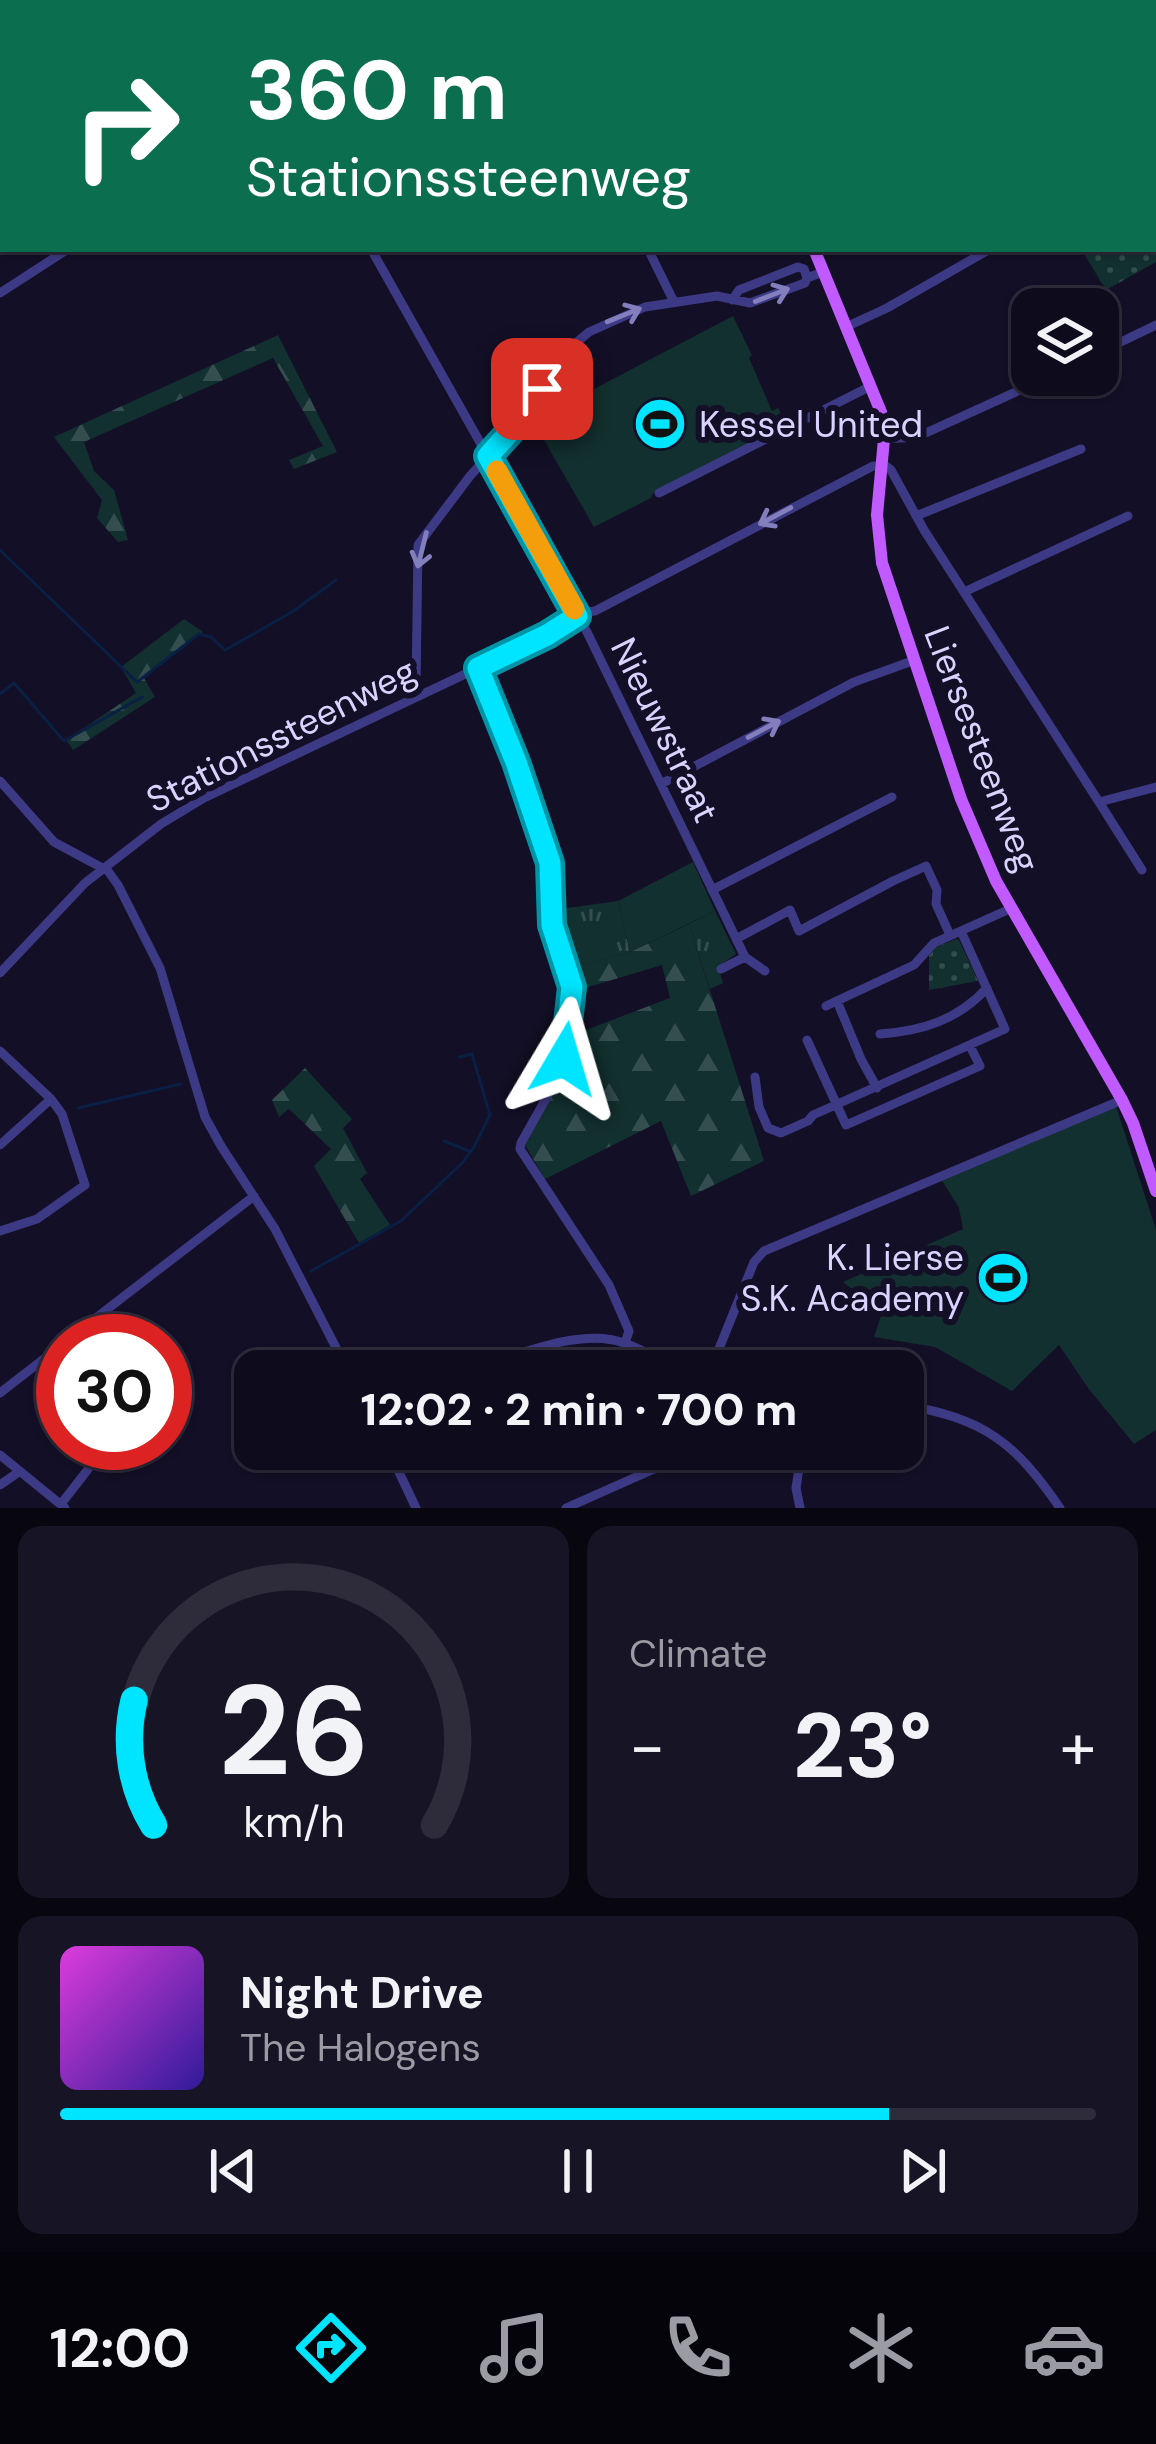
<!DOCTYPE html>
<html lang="en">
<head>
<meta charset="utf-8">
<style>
  body { margin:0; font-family:"DM Sans",sans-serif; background:#171425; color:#f1f3f6; height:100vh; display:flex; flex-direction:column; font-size:45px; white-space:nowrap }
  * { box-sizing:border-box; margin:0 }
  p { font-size:39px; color:#9b9ba3 }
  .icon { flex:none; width:66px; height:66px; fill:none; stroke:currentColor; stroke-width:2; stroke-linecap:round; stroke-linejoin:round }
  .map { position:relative; height:1508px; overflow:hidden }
  .side { display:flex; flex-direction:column; gap:18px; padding:18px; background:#08060f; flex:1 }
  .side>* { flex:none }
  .hud { position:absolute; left:0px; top:0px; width:1158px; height:252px; box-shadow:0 3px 9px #0004,0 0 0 3px #2e2b3b; background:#0b6e4f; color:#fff; overflow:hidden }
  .controls { position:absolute; left:1011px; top:288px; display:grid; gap:24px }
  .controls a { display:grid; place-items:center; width:108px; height:108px; border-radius:24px; background:#0e0b1c; box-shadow:0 3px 9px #0004,0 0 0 3px #2e2b3b; font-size:60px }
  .speed { position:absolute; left:36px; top:1314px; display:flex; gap:24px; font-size:60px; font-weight:700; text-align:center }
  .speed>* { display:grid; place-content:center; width:156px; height:156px; border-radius:50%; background:#0e0b1c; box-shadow:0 3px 9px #0004,0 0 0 3px #2e2b3b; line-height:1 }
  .speed .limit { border:18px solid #d22; background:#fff; color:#111 }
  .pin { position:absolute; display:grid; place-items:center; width:102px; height:102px; color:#fff; margin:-51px; border-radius:24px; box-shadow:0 6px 18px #0006 }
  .me { position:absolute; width:132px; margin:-66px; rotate:7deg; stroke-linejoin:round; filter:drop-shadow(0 0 9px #0008) }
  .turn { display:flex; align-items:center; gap:42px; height:252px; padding:0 48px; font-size:54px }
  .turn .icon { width:156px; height:156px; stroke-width:2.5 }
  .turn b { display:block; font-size:84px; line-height:102px }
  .big { font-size:90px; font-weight:800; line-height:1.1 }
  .side .tile { flex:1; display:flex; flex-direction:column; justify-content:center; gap:18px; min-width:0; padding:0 42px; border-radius:24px; background:#171425 }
  .side .dial { align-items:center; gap:0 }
  .dial svg { height:312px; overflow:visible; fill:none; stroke:#2e2b3b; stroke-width:7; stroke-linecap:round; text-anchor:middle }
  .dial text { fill:#f1f3f6; stroke:none }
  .song { display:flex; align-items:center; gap:36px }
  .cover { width:144px; height:144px; border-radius:18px; background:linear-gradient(135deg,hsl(300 70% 55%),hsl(250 70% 35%)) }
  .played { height:12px; border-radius:6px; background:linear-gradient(90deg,#00e5ff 80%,#2e2b3b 80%) }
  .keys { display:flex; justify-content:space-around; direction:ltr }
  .heat { display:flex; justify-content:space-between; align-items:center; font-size:66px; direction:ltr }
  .side .tiles { flex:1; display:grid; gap:18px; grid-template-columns:1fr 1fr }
  .tile:last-child { grid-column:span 2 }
  .trip { position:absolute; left:234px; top:1350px; width:690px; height:120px; border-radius:24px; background:#0e0b1c; box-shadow:0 3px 9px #0004,0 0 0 3px #2e2b3b; font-weight:800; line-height:120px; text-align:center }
  .dock { display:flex; height:192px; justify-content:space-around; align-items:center; background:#06040b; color:#9b9ba3 }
  .dock .icon { width:84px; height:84px }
  .dock .active { color:#00e5ff }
  .dock b { font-size:54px; color:#f1f3f6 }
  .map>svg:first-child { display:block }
  .grass { fill:url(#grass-tufts) }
  .forest { fill:url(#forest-firs) }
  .park { fill:url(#park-dots) }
  .pitch { fill:#12302f }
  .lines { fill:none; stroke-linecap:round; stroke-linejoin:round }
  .stream { stroke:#0a1f44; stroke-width:3 }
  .minor { stroke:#3d3a85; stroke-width:9 }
  .major { stroke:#c25bff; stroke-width:12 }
  .oneway { stroke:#837fbc }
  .route-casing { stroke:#0095a6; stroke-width:30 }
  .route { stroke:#00e5ff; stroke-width:21 }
  .slow { stroke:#f59e0b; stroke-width:21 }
  .labels { text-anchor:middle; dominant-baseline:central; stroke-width:12; stroke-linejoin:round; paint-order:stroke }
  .poi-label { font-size:36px; fill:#d9d4ff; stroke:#130f26; text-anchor:start }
  .street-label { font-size:36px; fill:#d9d4ff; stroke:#130f26 }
</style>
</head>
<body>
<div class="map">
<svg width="1156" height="1508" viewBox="0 0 1156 1508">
  <defs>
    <pattern id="grass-tufts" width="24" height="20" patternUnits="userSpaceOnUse" patternTransform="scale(3)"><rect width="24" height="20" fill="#12302f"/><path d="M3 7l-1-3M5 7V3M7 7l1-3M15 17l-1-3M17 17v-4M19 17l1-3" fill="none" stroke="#344d4e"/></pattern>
    <pattern id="forest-firs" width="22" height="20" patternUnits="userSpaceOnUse" patternTransform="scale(3)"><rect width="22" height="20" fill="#12302f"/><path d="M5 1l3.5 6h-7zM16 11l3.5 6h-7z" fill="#344d4e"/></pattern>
    <pattern id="park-dots" width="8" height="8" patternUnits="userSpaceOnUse" patternTransform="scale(3)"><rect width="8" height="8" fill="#12302f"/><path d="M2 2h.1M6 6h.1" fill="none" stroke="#344d4e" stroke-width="1.8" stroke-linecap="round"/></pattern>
  </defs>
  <rect width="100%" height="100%" fill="#130f26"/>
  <path class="grass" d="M618,901L630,952L572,968L564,951L553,910Z
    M715,911L736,954L718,966L723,983L710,989L689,924Z"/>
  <path class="forest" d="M278,335L337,452L294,469L289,460L323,446L273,358L84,442L94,471L114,490L128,540L118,542L97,518L102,500L54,437Z
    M184,619L203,632L144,678L155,697L73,750L66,740L136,693L121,667Z
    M689,924L764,1161L691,1196L661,1121L545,1179L525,1145L561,1080L568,1065L570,1036L670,998L662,965L575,991L572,968L630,952Z
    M305,1068L352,1119L343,1128L367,1173L360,1179L390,1225L359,1243L314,1166L331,1149L289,1109L279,1117L272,1100Z"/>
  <path class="park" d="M1155,198L1156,262L1106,290L1081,249H1155Z
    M956,939L959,940L978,981L929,990V956L936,947Z"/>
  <path class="pitch" d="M733,316L752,355L749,358L772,411L778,408L787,426L653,493L651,498L594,527L533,421Z
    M693,862L715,911L630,952L618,901Z
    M1116,1106L1156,1230V1430L1134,1444L1088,1388L1059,1345L1012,1391L935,1347L874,1337L882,1313L843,1282L963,1229L959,1208L941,1179Z"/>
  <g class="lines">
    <path class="stream" d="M1049,0L1053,3
      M1155,192L1156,194
      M0,550L137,682L199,634L211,637L225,650L292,612L336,580
      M0,694L14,683L64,741L142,697
      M78,1108L181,1084
      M444,1141L469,1151
      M311,1271L401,1221L463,1162L474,1147L490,1115L472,1054L459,1057"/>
    <path class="minor" d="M691,0L692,3
      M399,3L401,0
      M563,3L567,0
      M644,3L648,0
      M371,249L587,632L745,957L765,971
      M648,249L674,302
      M0,293L68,249
      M732,300L739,290L798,267L804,269L807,278
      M846,327L887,308L990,249
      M1098,353L1156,325
      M884,439L917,437L1053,375
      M659,493L871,386
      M916,516L1081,449
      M964,592L1128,516
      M478,668L516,762L547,853L551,873L552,925L573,987L562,1070L521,1143L520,1149L609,1285L629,1331L625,1343
      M420,694L416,687L418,545L470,476L527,413L559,357L589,332L645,307L717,296L750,303L805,283L807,278L823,272
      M0,781L54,842L108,871L118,885L160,968L205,1117L221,1146L275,1229L348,1371
      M661,784L854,682L915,660
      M1099,802L1142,870
      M712,890L892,797
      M736,939L790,910L799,931L893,881L926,866L937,890L936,904L950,935
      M721,969L745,957
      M0,973L85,883L161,824L204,798L524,646L575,619L576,613L595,611L873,466H886L891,470L924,530L1099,802L1156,787
      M837,1001L861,1059L877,1088
      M826,1006L914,965L934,943L1012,908
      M880,1034C922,1031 958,1020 987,988
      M807,1040L846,1125L980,1066L970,1046
      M0,1051L51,1099L0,1145
      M755,1077L759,1107L768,1128L781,1133L808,1121L813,1115L1005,1029L961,931
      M0,1231L37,1219L85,1185L62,1114L51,1099
      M66,1341L254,1196
      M467,1371C510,1358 580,1326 624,1343C645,1350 664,1363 685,1371
      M710,1371L754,1262L764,1251L1122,1100
      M0,1393L63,1344
      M165,1394L182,1376
      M903,1405C983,1418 1015,1442 1060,1508
      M388,1449L416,1508
      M0,1455L65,1508
      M0,1485L20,1471
      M61,1504L89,1468L91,1452L102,1443
      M566,1508L654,1469L692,1463
      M800,1508L796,1488L802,1449"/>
    <path class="major" d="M482,0L487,3
      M814,249L881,412L884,439L877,515L882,563L961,799L996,881L1122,1100L1133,1123L1156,1191"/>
  </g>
  <defs><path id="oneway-shaft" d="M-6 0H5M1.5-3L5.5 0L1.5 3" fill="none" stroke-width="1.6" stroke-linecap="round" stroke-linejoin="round" transform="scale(3)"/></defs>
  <g class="oneway">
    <use href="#oneway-shaft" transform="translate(772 295) rotate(-21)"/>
    <use href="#oneway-shaft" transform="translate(624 315) rotate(-22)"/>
    <use href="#oneway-shaft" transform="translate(775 516) rotate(152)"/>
    <use href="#oneway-shaft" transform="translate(422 550) rotate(104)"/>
    <use href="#oneway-shaft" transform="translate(764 729) rotate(-28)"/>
  </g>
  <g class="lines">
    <g class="route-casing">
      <path id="route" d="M542,389L527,413L488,456L577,616L547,635L478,668L516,762L550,863L552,925L572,987L564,1059"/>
    </g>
    <use href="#route" class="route"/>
    <path class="slow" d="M497,471L574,609"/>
  </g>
  <defs>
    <g id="stadium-disc" transform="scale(2.7)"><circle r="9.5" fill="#00e5ff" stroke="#130f26"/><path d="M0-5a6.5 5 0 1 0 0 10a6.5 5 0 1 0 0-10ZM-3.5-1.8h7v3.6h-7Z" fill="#111"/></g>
  </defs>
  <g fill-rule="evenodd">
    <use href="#stadium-disc" x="660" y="424"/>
    <use href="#stadium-disc" x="1003" y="1278"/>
  </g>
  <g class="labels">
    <g class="poi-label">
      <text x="699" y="424">Kessel United</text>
      <text x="964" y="1257" text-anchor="end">K. Lierse<tspan x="964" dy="41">S.K. Academy</tspan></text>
    </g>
    <g class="street-label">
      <text transform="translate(665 730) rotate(64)">Nieuwstraat</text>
      <text transform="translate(281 735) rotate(-27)">Stationssteenweg</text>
      <text transform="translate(982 749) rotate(69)">Liersesteenweg</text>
    </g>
  </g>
</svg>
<div class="controls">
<a><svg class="icon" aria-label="layers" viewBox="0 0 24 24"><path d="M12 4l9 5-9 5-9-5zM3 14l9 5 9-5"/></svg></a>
</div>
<div class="speed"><div class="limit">30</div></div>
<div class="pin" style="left:542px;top:389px;background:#d93025"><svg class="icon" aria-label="arrive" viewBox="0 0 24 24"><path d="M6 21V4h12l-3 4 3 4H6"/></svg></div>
<svg class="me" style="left:564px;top:1059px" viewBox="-20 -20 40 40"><path d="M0-17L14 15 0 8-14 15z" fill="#00e5ff" stroke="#fff" stroke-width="4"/></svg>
<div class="trip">12:02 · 2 min · 700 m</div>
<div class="hud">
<div class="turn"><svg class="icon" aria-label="right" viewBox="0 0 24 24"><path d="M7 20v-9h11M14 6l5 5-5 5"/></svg><div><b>360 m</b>Stationssteenweg</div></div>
</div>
</div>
<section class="side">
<div class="tiles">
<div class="tile dial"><svg viewBox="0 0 100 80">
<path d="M14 69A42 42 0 1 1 86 69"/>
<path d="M14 69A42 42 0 0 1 9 37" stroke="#00e5ff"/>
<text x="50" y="56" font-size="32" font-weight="700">26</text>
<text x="50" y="72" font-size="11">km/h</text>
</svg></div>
<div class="tile"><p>Climate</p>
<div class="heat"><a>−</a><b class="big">23°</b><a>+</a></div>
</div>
<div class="tile">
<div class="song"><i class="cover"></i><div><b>Night Drive</b><p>The Halogens</p></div></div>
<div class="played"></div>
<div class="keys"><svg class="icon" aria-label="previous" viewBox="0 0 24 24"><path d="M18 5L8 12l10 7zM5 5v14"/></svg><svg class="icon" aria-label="pause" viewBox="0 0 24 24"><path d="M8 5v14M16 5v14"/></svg><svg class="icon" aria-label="next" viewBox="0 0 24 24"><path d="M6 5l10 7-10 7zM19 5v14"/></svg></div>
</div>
</div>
</section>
<nav class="dock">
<b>12:00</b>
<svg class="icon active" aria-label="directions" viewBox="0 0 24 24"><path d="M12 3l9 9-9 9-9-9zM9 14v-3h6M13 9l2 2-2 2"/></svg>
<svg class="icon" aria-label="music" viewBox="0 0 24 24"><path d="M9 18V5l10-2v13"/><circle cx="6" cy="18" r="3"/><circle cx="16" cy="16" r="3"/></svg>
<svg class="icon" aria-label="phone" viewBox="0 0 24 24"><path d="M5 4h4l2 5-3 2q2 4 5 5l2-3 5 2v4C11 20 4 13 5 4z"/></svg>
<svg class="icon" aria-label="climate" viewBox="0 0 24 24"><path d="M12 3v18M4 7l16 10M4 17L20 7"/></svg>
<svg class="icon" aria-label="car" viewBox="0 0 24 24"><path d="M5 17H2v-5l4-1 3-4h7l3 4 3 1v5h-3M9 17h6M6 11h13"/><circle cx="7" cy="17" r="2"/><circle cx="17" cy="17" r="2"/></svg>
</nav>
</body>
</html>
